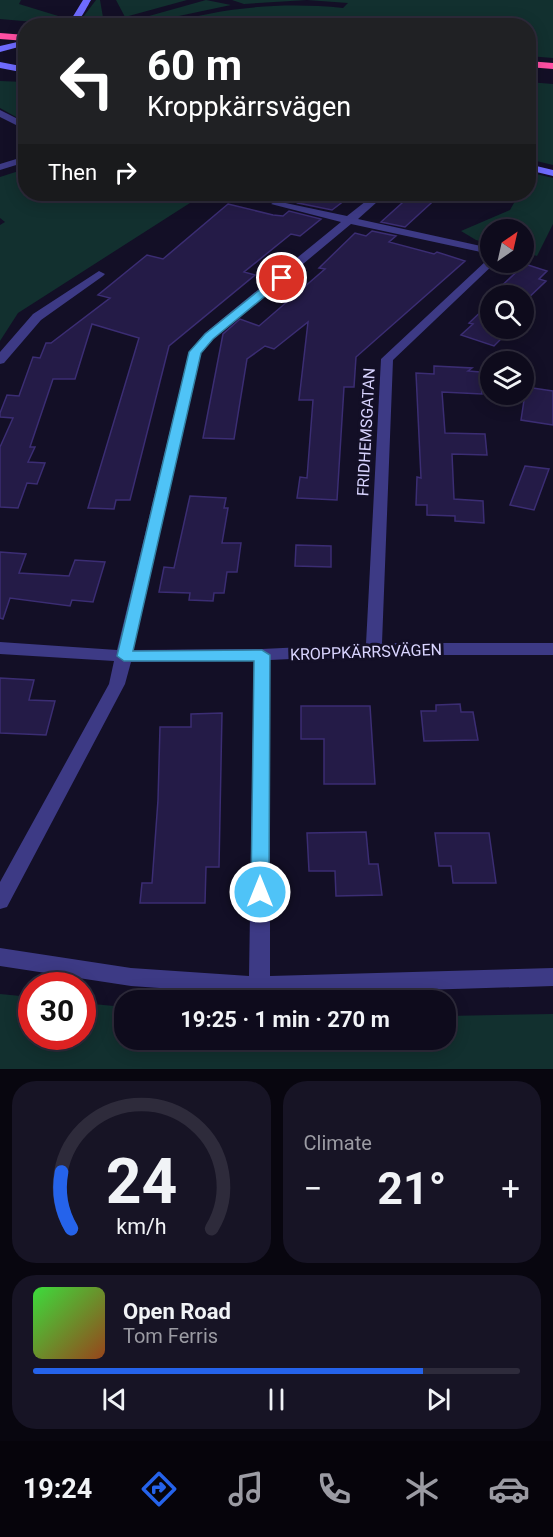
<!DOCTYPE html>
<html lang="en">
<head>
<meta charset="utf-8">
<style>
  body { margin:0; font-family:Roboto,sans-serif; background:#171425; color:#f1f3f6; height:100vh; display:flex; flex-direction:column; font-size:22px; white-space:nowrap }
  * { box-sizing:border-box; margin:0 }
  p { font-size:20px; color:#9b9ba3 }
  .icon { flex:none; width:33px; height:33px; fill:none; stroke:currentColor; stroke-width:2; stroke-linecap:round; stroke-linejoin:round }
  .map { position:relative; height:1069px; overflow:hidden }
  .side { display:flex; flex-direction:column; gap:12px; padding:12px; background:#08060f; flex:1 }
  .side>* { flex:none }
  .hud { position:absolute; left:18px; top:18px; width:518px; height:183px; border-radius:24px; box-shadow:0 3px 15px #0003,0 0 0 2px #2e2b3b; background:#202124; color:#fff; overflow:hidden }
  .needle { width:39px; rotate:34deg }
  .fabs { position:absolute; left:480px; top:219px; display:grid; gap:12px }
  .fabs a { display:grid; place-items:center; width:54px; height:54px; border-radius:50%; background:#0e0b1c; box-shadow:0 3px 15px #0003,0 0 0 2px #2e2b3b; font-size:30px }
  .speed { position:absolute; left:18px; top:972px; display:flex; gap:12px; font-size:30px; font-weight:700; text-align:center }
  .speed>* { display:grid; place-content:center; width:78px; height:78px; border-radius:50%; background:#0e0b1c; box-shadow:0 3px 15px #0003,0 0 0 2px #2e2b3b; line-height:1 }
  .speed .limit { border:9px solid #d22; background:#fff; color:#111 }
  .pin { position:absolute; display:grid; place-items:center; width:51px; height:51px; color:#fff; margin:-26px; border:3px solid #fff; border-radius:50%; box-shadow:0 2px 6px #0007 }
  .me { position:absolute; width:66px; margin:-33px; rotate:0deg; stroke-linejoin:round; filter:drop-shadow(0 0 4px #0008) }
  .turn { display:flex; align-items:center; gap:21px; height:126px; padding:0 30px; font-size:27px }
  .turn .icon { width:78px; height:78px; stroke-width:2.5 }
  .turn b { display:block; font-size:42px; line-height:51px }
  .then { display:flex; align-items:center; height:57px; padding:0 30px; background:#0003; gap:12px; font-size:22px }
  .big { font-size:45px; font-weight:700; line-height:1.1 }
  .side .tile { flex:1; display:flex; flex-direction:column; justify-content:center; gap:9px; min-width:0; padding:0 21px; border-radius:24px; background:#171425 }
  .side .dial { align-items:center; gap:0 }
  .dial svg { height:156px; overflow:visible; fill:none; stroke:#2e2b3b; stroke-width:7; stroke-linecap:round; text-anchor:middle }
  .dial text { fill:#f1f3f6; stroke:none }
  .song { display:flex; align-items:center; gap:18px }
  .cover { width:72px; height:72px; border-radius:9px; background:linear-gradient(135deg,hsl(120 70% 55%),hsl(20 70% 35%)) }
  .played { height:6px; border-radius:3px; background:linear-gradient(90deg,#2563eb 80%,#2e2b3b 80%) }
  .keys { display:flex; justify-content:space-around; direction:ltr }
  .heat { display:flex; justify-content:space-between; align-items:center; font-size:33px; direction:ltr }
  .side .tiles { flex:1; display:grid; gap:12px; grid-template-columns:1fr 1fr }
  .tile:last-child { grid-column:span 2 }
  .trip { position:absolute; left:114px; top:990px; width:342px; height:60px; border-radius:24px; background:#0e0b1c; box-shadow:0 3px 15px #0003,0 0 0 2px #2e2b3b; font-weight:700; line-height:60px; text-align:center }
  .tabs { display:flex; height:96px; justify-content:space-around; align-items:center; background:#06040b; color:#9b9ba3 }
  .tabs .icon { width:42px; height:42px }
  .tabs .on { color:#2563eb }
  .tabs b { font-size:27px; color:#f1f3f6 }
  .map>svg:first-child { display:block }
  .green { fill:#12302f }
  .building { fill:#241b47; stroke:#3b2d73; stroke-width:1.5 }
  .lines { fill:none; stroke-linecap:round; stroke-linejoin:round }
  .street { fill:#3d3a85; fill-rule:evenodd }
  .secondary { fill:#6f6bff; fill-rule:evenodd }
  .highway { fill:#ff4fa3; fill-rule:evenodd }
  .route { fill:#4fc3f7; stroke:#337fa1; stroke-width:1.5 }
  .labels { text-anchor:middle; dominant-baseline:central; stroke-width:6; stroke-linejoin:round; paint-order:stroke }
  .street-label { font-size:16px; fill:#d9d4ff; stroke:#130f26 }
</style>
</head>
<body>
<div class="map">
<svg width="553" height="1069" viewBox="0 0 553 1069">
  <rect width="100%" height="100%" fill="#130f26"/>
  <path class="green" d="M0,0H21L19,4L68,19L57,24L0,19Z
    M96,0H100L104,23L117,25L206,0L231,5L136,25H77Z
    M116,0H187L125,17Z
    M232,0H553V58L528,56V26L164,25C222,7 282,2 343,8L348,3L307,0L244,4Z
    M0,81L25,82V122L0,108Z
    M528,82L553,84V165L528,159Z
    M25,169L26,194H204L18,313L0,341V225L5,222L0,218V177Z
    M528,172L553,178V224L537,256L524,252V230H490V244L476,240L461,231L510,210L519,194H528Z
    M0,994L31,997L32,1036H82L83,1003L124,1007V1040H446V1016L553,1014V1069H0Z"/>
  <path class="building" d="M311,194H353L332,210L298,203Z
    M412,194H441L405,227L381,222Z
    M228,204L273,215L283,216L289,211L321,219L300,236L291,234L244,272L255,275L169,346L130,500H116L114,509L88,508L139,338L92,324L75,379H53L30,447H35L28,462L45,463L37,484L27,483L18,508L0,507V447L13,418L0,417V413L7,395L19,396L33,357L40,358L46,343H51L110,298L98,295L147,255L163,259Z
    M372,231L396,236L389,242L434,254L437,252L465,261L356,357L354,387H344L337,500L297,498L300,477L307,478L313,400H299L308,322L274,349L265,346L247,359L234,439L203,438L223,334L240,319L259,326L325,269L319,268L355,233L366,236Z
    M525,264L547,271L539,279L546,281L524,302V296H499L501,294L495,292Z
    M490,303V328H512L494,346L461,335L473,324L469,323Z
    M434,366L472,368L468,371L480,372L482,394L442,392L445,433L485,434L487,455L452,454L454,499L483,501L484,523L455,521V516L427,515V505H416L417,477L421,478L416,373L434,374Z
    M526,387L553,391V425L521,420Z
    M525,466L549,469L534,510L510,505Z
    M190,496L226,498L224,508H228L222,543H241L237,572H227L224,593H214L213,601L189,600L190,593L159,592L164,567L174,568Z
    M296,545L331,546V567L295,566Z
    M0,552L26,554L19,573L69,576L75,560L105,562L93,602L72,600L70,606L10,598L3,619L0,618Z
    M0,678L34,680L29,700L55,701L46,735L0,733Z
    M460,704L461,712H473L478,740L424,741L421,711H436V705Z
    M301,706H370L375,784H324V739H301Z
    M222,713L219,867H206L205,903H140L142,883H152L158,800L160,727H191V714Z
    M366,832L369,864H378L382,895L336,896L335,871H309L307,833Z
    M435,833H489L496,883H453L451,866H439Z"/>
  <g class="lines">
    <path class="street" d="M0,110L26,123V130L0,117Z
      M26,156V162L0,170V164Z
      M375,194H386L358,219L490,248V254L351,224L213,339L201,353L133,650L262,649L366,644L381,359L487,260L490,259V262H496L393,360L382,643H553V655H374L270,660V976L553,968V986L259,995L131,986L0,966V948L131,968L249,976L254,661L131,662L125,684L7,907L0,909V882L109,684L114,661L0,654V642L117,650L189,352L205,333L341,222L271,204L276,201L347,216Z
      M99,271L105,274L103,276L41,320L4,363L0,364V352L33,314Z"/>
    <path class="secondary" d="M83,0H91C83,14 79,26 62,26L72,18Z
      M26,40V45L0,52V46Z
      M0,62L26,67V73L0,68Z
      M528,164L553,170V176L528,170Z"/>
    <path class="highway" d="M0,33L26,35V41L0,39Z
      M528,61L553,63V69L528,67Z"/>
  </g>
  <path class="route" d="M278,275L287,278L213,339L201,353L133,651L262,650L270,655L269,892L266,897L260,899L254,897L251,892L254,661H124L117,656L189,352L205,334Z"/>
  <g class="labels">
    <g class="street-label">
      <text transform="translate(366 432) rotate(-87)">FRIDHEMSGATAN</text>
      <text transform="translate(366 652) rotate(-2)">KROPPKÄRRSVÄGEN</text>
    </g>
  </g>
</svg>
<div class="fabs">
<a><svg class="needle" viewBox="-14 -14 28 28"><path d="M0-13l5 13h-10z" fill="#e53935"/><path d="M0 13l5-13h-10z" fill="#9b9ba3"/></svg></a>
<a><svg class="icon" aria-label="search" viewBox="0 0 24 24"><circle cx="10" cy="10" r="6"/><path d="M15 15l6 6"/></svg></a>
<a><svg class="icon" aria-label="layers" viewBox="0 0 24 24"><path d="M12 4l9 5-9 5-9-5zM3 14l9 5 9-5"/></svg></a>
</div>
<div class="speed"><div class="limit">30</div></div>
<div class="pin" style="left:282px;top:278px;background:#d93025"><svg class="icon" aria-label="arrive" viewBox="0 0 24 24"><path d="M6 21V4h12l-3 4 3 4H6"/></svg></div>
<svg class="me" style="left:260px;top:892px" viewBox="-20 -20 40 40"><circle r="17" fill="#4fc3f7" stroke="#fff" stroke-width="3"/><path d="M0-11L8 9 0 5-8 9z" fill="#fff"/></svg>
<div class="trip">19:25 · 1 min · 270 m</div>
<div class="hud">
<div class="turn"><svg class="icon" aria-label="left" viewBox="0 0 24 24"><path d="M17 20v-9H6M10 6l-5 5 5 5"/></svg><div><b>60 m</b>Kroppkärrsvägen</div></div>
<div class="then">Then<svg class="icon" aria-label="right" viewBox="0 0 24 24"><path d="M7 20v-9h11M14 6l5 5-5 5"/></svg></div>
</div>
</div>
<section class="side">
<div class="tiles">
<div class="tile dial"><svg viewBox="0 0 100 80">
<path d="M14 69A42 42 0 1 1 86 69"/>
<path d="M14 69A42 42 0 0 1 9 40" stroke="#2563eb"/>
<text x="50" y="56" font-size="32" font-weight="700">24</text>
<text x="50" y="72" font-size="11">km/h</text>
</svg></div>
<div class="tile"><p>Climate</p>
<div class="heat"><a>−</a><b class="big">21°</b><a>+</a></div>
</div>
<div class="tile">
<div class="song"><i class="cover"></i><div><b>Open Road</b><p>Tom Ferris</p></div></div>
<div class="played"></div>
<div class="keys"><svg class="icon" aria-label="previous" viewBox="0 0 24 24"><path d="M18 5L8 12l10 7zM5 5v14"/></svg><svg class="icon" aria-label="pause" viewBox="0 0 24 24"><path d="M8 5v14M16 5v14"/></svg><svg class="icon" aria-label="next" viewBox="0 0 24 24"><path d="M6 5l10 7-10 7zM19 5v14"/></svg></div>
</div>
</div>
</section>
<nav class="tabs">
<b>19:24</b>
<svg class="icon on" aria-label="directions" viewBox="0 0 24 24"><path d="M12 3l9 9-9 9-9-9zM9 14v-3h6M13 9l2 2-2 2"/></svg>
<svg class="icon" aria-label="music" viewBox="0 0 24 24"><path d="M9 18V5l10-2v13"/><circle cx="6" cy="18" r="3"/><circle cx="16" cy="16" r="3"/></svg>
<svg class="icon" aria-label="phone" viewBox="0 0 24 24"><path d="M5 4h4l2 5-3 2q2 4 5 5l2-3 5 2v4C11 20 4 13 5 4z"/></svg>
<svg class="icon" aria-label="climate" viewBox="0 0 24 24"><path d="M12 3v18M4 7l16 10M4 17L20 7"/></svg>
<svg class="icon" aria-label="car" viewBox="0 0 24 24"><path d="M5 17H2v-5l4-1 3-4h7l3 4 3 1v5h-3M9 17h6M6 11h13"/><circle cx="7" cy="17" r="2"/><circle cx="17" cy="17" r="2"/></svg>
</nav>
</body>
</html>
